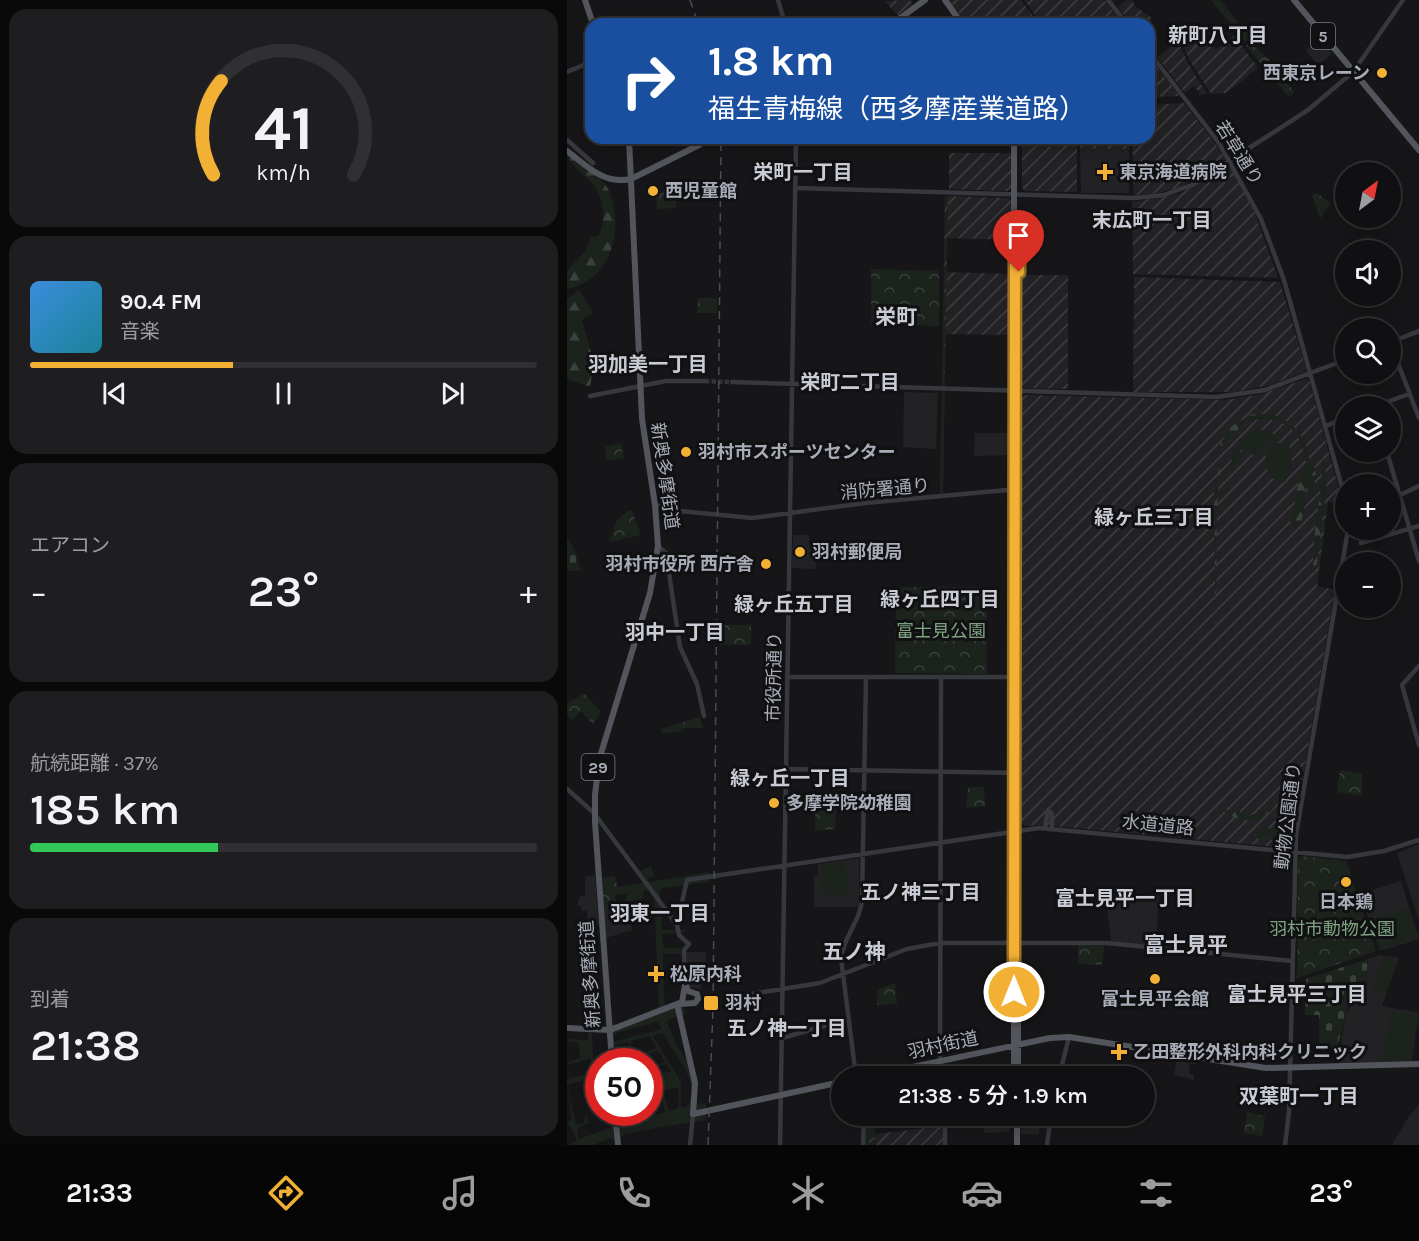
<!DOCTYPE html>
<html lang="ja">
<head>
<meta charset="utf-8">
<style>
  body { margin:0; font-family:Karla,"Noto Sans JP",sans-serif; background:#1e1e20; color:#f1f3f6; height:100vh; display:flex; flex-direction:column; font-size:22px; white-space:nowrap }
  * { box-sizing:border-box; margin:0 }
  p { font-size:20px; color:#9c9d9f }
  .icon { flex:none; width:33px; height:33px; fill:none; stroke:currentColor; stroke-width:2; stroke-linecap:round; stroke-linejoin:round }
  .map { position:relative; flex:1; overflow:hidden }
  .drawer { display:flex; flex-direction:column; gap:9px; padding:9px; background:#09090a; width:567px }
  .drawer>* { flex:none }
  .banner { position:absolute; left:18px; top:18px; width:570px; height:126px; border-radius:18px; box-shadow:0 3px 15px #0003,0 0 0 2px #303032; background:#1a4fa0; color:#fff; overflow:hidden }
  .needle { width:39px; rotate:32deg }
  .tools { position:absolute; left:768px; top:162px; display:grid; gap:12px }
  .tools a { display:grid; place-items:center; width:66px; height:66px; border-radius:50%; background:#101012; box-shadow:0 3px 15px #0003,0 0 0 2px #303032; font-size:30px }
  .speed { position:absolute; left:18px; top:1048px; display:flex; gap:12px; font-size:30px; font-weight:700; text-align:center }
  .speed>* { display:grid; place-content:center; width:78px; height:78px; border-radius:50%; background:#101012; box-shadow:0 3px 15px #0003,0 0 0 2px #303032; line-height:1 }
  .speed .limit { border:9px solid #d22; background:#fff; color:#111 }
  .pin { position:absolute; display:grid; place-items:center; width:51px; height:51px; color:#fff; margin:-62px -26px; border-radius:50% 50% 50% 0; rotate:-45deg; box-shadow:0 0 6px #0007 }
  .pin .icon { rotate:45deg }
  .me { position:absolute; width:66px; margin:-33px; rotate:0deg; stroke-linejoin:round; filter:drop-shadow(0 0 4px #0008) }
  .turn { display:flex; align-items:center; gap:21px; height:126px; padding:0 24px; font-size:27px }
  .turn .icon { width:78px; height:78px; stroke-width:2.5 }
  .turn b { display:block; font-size:42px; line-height:51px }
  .big { font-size:45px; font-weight:600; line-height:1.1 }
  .drawer .card { flex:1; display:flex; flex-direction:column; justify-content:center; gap:9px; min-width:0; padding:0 21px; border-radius:18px; background:#1e1e20 }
  .drawer .dial { align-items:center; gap:0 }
  .dial svg { height:156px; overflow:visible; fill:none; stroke:#303032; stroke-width:7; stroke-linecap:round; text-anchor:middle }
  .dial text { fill:#f1f3f6; stroke:none }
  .song { display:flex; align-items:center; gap:18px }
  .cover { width:72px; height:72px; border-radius:9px; background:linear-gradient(135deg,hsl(210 70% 55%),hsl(190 70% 35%)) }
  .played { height:6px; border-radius:3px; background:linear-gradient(90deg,#f2b134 40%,#303032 40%) }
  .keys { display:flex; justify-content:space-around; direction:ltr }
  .heat { display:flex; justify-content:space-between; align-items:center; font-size:33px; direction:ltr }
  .charge { height:9px; border-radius:4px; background:linear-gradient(90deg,#34c759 37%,#303032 0) }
  .trip { position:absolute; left:264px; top:1066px; width:324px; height:60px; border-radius:30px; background:#101012; box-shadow:0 3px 15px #0003,0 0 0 2px #303032; font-weight:600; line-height:60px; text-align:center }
  .dock { display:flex; height:96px; justify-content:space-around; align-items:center; background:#060607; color:#9c9d9f }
  .dock .icon { width:42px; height:42px }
  .dock .selected { color:#f2b134 }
  .dock b { font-size:27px; color:#f1f3f6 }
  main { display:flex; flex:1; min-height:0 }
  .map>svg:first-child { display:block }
  .built { fill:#222225 }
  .industrial { fill:url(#industrial-furrows) }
  .green { fill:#1c231d; fill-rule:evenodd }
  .forest { fill:url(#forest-firs) }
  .cemetery { fill:url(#cemetery-stones) }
  .park { fill:url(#park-crowns) }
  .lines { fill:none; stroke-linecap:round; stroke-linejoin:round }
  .minor-tunnel { stroke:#333438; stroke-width:4.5; stroke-dasharray:4.5 2; stroke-linecap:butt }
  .major-tunnel { stroke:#333438; stroke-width:6; stroke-dasharray:6 3; stroke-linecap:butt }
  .minor { stroke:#37383d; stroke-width:4.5 }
  .major { stroke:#53555c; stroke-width:6 }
  .rail { stroke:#4a4c52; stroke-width:1.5; stroke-dasharray:8 6; stroke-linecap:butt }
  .route-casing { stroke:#9d7322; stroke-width:15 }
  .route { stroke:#f2b134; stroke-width:10 }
  .poi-dot { fill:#f2b134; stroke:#111113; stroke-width:2 }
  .labels { text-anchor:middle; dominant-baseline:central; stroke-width:6; stroke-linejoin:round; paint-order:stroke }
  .shield { fill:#111113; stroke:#7b7e86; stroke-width:1.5 }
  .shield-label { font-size:16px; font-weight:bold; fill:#a8adb8 }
  .poi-label { font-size:18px; font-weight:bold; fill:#a8adb8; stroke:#111113; text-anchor:start }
  .street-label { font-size:18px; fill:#a8adb8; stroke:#111113 }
  .park-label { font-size:18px; fill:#7fa381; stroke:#111113 }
  .neighbourhood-label { font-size:20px; font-weight:bold; fill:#c9ccd4; stroke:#111113 }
  .quarter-label { font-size:21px; font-weight:bold; fill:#c9ccd4; stroke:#111113 }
</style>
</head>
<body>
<main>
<section class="drawer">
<div class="card dial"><svg viewBox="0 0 100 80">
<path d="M14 69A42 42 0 1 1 86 69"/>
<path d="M14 69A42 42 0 0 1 18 21" stroke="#f2b134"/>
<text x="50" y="56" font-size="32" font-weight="700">41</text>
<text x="50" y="72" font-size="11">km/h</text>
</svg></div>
<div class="card">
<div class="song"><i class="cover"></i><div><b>90.4 FM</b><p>音楽</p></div></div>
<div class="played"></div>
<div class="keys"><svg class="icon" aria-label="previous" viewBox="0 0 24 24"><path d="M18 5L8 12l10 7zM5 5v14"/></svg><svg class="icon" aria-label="pause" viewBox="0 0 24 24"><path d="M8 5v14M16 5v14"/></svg><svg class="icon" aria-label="next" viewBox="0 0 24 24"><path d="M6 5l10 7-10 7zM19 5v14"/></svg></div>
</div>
<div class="card"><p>エアコン</p>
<div class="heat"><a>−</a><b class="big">23°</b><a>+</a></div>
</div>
<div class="card"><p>航続距離 · 37%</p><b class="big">185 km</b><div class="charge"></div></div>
<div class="card"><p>到着</p><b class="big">21:38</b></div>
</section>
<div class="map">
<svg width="852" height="1145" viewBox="0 0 852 1145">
  <defs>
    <pattern id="industrial-furrows" width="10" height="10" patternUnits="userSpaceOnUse" patternTransform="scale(1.5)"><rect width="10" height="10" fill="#222225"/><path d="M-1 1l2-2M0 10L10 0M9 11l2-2" fill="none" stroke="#3f3f43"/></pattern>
    <pattern id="forest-firs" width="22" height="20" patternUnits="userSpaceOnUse" patternTransform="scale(1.5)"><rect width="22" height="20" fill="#1c231d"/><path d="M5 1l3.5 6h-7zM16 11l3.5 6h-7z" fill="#3a403c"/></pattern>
    <pattern id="cemetery-stones" width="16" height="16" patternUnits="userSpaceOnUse" patternTransform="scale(1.5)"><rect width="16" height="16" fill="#1c231d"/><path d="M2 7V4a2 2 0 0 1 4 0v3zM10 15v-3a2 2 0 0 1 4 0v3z" fill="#3a403c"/></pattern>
    <pattern id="park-crowns" width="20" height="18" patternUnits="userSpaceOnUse" patternTransform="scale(1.5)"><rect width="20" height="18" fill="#1c231d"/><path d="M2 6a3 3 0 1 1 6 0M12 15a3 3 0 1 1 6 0" fill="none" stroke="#3a403c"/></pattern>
  </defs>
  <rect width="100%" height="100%" fill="#161618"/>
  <path class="built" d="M753,38L765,54L751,66L739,50Z
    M455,138H486V147L455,146Z
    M513,149H562V193H514Z
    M337,392L371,393L369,449L336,447Z
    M408,433H444V455L407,456Z
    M226,535H242V544H249V569L225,568Z
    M852,844V921L830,853Z
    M292,858V907H247V876L251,875V864Z
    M28,875L32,925L21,926L20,911H15L14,906H10L13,896H18V877Z
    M834,881L852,939L813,951L793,894Z
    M538,890L592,894L589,946L544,942Z
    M61,902L65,930L39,938L37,906Z
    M119,952H139L138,981H134V989L120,987Z
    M813,955L832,958L815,1006L852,1013L844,1063H770L780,1012L784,1007V991L790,983L799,982L801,959Z
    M610,1057L631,1061L630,1064H623L622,1073L627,1075V1080L607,1075Z
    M852,1104V1145H825L842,1116Z
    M412,1116H443V1132L417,1133V1118Z
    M454,1122L473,1123L472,1134H454Z"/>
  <path class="industrial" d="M343,0L346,4L331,15L317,1Z
    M382,0H454L472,24H400Z
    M457,0H537L556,24H475Z
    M560,0H565L568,6L585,18L579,24H564L551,7Z
    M632,29L649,50L667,35L691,68L659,93L644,94L623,61L615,44Z
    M611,41L621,63L640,94L631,95L633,93L627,86L618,93L590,57Z
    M585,61L612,95L611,96L586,97L582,87V64Z
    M617,103L651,147L658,158L657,162L614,187L591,193L567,195L565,138H582V105Z
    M486,138H510V192L458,191L455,188V146L485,147Z
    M513,138H562V149H513Z
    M382,153H445V188L441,191L382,189Z
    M660,167L664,168L687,211L711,278L566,274L565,202L612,194Z
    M381,196L441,198L444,201V240L380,238Z
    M379,272L443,274L444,335L378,334Z
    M455,275H501V389L458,388L454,385Z
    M567,277L713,282L739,369L737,372L702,385L667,392H566Z
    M738,379L742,380L776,504L761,502L750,586L768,590L724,845L720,848L476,825L458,826L454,823L455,398L458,395L658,400L694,394Z
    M377,1126L376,1145H307L308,1134Z"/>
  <path class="green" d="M696,430L716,438L703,442L686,456L684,450H674L666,470L663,469C665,450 675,432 696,430Z
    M709,443L721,444C729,457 723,469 718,482L704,478L698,464L699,452Z
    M272,862L279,868L283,895L252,893L255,864Z
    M84,866L87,876L81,878L82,882L142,872V882L96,888L93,891L95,930H118V932L95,934L97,948H114L115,954H96V970L101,971L96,973L98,1008L101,1011L115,1004L119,1014L102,1019L100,1022L109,1044L123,1066L129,1101L132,1104L139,1103V1120C125,1122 58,1132 53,1137L52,1122L56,1124L64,1122L63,1114L66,1121L68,1113L72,1119L98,1112L95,1098L83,1100V1084L85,1096L94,1095L91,1075L104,1071L99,1064L83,1068L98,1062L91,1051L78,1055L77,1062L75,1053L90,1048L83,1036L64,1041L66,1062H63L61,1042L47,1046L46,1042L95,1029L90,1022L49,1033L46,1037L45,1022L49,1025L92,1010L87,892L84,889L76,891L77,898L61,902L65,930L62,932L60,903L39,908L37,906L58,902L61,893L39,896V889L81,882L73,871ZM96,1033C105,1053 137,1084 120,1107H114V1082L86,1036ZM112,1087V1108L102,1111L96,1091Z
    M841,907L852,937L813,949L803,920Z
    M816,956L830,961L819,994L805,990Z
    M824,1009L852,1016L843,1061H816Z
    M21,1032L25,1033L27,1071H31V1076L0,1085V1079L25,1072L23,1059L0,1065V1062L13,1058L12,1043L0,1041V1039L21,1040Z
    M0,1086L9,1125L17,1123L19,1113L22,1123L10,1128L12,1139L43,1128L46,1124L47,1140L43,1138L27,1145H2L10,1140L1,1122L5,1120Z"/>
  <path class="forest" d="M0,154C13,164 31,174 40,187C44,193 45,202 47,209C53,244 37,282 0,289V271L19,250L24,237L31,236C36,227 37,219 36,209C32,176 8,176 0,154Z
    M12,290L26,313L15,320L27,364L23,387L0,379V299Z
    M685,414C691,416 696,413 703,414C724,419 742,438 742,461H738C735,424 711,417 680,420L650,451L662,428Z
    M755,451L760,482L750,562L747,574C744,565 750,501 754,496L752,483L756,471Z
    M654,459L650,504L649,639L647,492Z
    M746,463C750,471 749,484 744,492L741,490L740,478L738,494L734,497L738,505L733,526L728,527L723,521C730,504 728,481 739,464L742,466Z
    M711,796L712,800C700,823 675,826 655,810L656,807L663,813L673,811L674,815L679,813L680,817C692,811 706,815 711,796Z
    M710,821L717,829L711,840H705L702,834L693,840L688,836L689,833L699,827L704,829Z"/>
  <path class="cemetery" d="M0,539L6,546L14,571H2L0,567Z
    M801,959L799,981L790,982L783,990C783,1010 774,1029 770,1049L753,1046L752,1015H738L739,979Z"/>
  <path class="park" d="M644,0H653L683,37L678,42Z
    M682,42L702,59L727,92L722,97L679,46Z
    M109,185V208L90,209L89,195Z
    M750,193L764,203L753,219L745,195Z
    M381,196L376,495L373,494L378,197Z
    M304,269L372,271V326L304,324Z
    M131,298H150V313H130Z
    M54,443L57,458L40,461L38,447Z
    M61,511H65L74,535L42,542L50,520Z
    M329,587H420V674L328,673Z
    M155,625H184V645H153Z
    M17,693L34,712L26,724L14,711L4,721L0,714V704Z
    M133,717L136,728H117L116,731L95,733L94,729Z
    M773,770L795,774V796L770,792Z
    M401,787H417L418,806L399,808Z
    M248,807L269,808L268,829L248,831Z
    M734,856L779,861L809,951L730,978L731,859Z
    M47,876L53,892L46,890L50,903L37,906L35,878Z
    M511,945L537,946L535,965L511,964Z
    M328,983L330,1004L310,1005V990Z
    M680,1112L698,1116L695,1136L677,1133Z
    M299,1116H308L307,1145H298Z"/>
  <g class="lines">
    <path class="minor-tunnel" d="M138,381L165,382"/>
    <path class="major-tunnel" d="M132,145L145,138"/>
    <path class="minor" d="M211,0L218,24
      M541,0L560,24
      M582,52L652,143L694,219L717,280L778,498
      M0,72L24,62
      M0,140L26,163
      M229,188L567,198L597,195L625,185L741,110L786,72L836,0
      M824,342L852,331
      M824,345L852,418
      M165,382L650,397L698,390L778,360
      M23,396L99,381H138
      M809,406L842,394
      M759,426L778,418
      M820,452L852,561
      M833,495L852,486
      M88,505L113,511L185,518L298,503L451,489
      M794,543L852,526
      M91,546L99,553L113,647L130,684L137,716
      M852,666L835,685L852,745
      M220,677H451
      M219,769L451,773
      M0,789L27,813L110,925
      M481,810L485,814V829
      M478,828L481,810
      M118,985L117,950L122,944L112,935L110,925L120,880L472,828L780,857L817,851L852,840
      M166,997L253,983L340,949L373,943H539L725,961
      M215,1038L282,1019
      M289,1077L274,958C276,938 292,923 295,902L299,677
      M373,1077L374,677
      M492,1077L502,1037
      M123,1145L126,1114
      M213,1145L229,138
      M296,1145L297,1116
      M378,1145V1116
      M480,1145L484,1116
      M718,1145L722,1112L729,835L781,530"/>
    <path class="major" d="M18,0L26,24
      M378,0L395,24
      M727,0L852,150
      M325,24L358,0
      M0,151C20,166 37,185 64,179L132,145
      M110,1004L128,1083L126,1114L274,1082
      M113,1004L128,1003L131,999L130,994L121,991L119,985
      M0,1028L43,1030L115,1002L118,985
      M45,1062L28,822V795L32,760L83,593L91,546L88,505L75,419L62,138
      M298,1077L483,1038L502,1037L699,1068L852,1064
      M447,1077V138
      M451,1077V889
      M48,1113L51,1145
      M450,1145V1116"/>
    <path class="rail" d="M123,0L131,24
      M141,1145L146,1008L154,138"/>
  </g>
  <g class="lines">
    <g class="route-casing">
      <path id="route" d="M447,992L448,233H452V272"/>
    </g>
    <use href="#route" class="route"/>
  </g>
  <g class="poi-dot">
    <circle cx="815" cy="73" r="6"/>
    <path d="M535 163h6v6h6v6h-6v6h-6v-6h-6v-6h6z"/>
    <circle cx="86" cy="191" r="6"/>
    <circle cx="119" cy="452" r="6"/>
    <circle cx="233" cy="552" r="6"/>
    <circle cx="199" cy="564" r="6"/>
    <circle cx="207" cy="803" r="6"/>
    <circle cx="779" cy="882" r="6"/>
    <path d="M86 965h6v6h6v6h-6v6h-6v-6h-6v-6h6z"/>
    <circle cx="588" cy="979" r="6"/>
    <rect x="136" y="995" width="16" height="16" rx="3"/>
    <path d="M549 1043h6v6h6v6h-6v6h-6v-6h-6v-6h6z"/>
  </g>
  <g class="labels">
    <g class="shield">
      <rect x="744" y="23" width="24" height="26" rx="4.5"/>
      <rect x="14.5" y="754" width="33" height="26" rx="4.5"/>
    </g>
    <g class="shield-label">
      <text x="756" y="36">5</text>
      <text x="31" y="767">29</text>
    </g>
    <g class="poi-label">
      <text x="803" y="73" text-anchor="end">西東京レーン</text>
      <text x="552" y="172">東京海道病院</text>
      <text x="98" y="191">西児童館</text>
      <text x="131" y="452">羽村市スポーツセンター</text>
      <text x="245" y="552">羽村郵便局</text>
      <text x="187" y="564" text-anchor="end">羽村市役所 西庁舎</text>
      <text x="219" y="803">多摩学院幼稚園</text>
      <text x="779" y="902" text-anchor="middle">日本鶏</text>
      <text x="103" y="974">松原内科</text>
      <text x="588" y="999" text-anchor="middle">富士見平会館</text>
      <text x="158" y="1003">羽村</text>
      <text x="566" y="1052">乙田整形外科内科クリニック</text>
    </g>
    <g class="street-label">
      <text transform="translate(672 153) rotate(58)">若草通り</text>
      <text transform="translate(98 476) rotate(82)">新奥多摩街道</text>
      <text transform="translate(318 489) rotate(-5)">消防署通り</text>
      <text transform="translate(207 677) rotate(-89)">市役所通り</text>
      <text transform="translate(721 816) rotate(-83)">動物公園通り</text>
      <text transform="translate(591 825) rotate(6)">水道道路</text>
      <text transform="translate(23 974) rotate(-94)">新奥多摩街道</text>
      <text transform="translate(376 1045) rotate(-12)">羽村街道</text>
    </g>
    <g class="park-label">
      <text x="374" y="631">富士見公園</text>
      <text x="765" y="929">羽村市動物公園</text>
    </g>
    <g class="neighbourhood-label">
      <text x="651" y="35">新町八丁目</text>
      <text x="236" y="172">栄町一丁目</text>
      <text x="585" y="220">末広町一丁目</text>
      <text x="81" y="364">羽加美一丁目</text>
      <text x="283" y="382">栄町二丁目</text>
      <text x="587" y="517">緑ヶ丘三丁目</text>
      <text x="373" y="599">緑ヶ丘四丁目</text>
      <text x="227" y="604">緑ヶ丘五丁目</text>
      <text x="108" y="632">羽中一丁目</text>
      <text x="223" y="778">緑ヶ丘一丁目</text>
      <text x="354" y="892">五ノ神三丁目</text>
      <text x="558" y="898">富士見平一丁目</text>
      <text x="93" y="913">羽東一丁目</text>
      <text x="730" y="994">富士見平三丁目</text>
      <text x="220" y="1028">五ノ神一丁目</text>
      <text x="732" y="1096">双葉町一丁目</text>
    </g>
    <g class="quarter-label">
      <text x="329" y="317">栄町</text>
      <text x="619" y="945">富士見平</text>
      <text x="287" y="952">五ノ神</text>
    </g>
  </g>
</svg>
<div class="tools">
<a><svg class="needle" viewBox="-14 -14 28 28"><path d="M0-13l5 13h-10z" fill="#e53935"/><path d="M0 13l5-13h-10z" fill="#9c9d9f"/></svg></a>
<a><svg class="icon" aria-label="sound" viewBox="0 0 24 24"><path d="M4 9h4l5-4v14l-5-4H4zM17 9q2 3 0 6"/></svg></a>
<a><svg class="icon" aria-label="search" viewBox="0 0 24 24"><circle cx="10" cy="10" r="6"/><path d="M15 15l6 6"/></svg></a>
<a><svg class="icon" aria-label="layers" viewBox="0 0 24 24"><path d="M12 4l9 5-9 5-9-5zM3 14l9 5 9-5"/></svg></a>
<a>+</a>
<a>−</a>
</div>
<div class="speed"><div class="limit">50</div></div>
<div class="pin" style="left:452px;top:272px;background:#d93025"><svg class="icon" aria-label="arrive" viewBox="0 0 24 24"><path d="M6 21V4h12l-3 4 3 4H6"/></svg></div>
<svg class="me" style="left:447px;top:992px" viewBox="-20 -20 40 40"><circle r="17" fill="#f2b134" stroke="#fff" stroke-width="3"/><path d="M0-11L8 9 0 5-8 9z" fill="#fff"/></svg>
<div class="trip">21:38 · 5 分 · 1.9 km</div>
<div class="banner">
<div class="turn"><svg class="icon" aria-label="right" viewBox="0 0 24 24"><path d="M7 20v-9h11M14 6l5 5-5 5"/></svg><div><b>1.8 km</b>福生青梅線（西多摩産業道路）</div></div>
</div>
</div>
</main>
<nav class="dock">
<b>21:33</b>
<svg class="icon selected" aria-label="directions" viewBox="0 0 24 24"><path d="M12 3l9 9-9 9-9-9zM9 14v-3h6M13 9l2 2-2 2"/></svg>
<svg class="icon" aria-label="music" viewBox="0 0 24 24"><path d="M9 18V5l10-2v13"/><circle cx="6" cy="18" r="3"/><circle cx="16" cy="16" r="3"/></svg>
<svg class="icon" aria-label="phone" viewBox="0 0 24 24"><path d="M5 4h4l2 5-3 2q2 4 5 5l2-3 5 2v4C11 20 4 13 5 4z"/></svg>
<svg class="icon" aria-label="climate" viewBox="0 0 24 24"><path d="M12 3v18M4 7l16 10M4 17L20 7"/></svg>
<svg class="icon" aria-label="car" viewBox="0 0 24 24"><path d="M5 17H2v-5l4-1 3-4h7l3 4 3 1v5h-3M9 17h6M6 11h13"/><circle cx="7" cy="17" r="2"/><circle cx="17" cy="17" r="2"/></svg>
<svg class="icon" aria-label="filters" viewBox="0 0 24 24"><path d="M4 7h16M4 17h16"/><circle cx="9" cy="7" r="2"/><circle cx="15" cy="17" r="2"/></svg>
<b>23°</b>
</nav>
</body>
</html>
